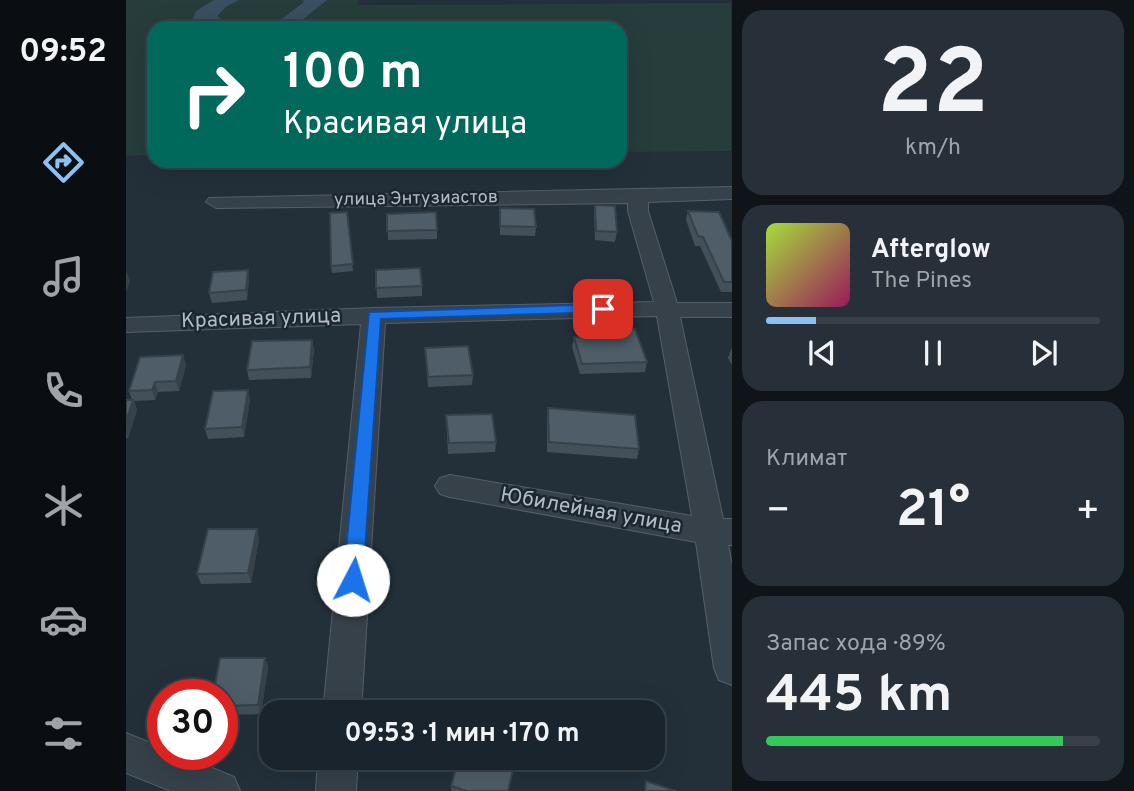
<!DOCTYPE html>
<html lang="ru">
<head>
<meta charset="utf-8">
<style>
  body { margin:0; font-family:Overpass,sans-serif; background:#273038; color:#f1f3f6; height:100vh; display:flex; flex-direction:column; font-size:26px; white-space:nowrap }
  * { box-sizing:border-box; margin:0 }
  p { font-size:23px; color:#9fa4a9 }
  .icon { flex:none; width:38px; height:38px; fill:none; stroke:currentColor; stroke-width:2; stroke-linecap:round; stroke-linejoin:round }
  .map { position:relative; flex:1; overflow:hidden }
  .panel { display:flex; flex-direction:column; gap:10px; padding:10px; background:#0e1418; width:402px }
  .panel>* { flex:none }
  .hud { position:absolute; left:21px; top:21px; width:480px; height:147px; border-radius:21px; box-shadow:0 7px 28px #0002,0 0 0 2px #384148; background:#00695c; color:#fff; overflow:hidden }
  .speed { position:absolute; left:21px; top:679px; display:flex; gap:14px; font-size:35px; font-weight:700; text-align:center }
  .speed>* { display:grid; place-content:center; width:91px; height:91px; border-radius:50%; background:#1a242c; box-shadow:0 7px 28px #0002,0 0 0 2px #384148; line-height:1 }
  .speed .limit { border:10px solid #d22; background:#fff; color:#111 }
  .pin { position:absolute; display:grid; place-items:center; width:60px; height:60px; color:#fff; margin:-30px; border-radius:14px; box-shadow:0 4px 10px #0006 }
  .me { position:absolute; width:77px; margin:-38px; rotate:5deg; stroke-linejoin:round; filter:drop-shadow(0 0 5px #0008) }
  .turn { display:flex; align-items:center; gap:24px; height:147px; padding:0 21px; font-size:32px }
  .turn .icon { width:91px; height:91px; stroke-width:2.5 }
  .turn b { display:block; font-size:49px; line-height:60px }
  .big { font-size:52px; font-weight:700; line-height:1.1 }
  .panel .tile { flex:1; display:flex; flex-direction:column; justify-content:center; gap:10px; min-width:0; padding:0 24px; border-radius:21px; background:#273038 }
  .panel .dial { align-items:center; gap:0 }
  .dial b { font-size:91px; line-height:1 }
  .song { display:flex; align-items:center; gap:21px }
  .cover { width:84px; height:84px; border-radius:10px; background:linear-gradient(135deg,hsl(80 70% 55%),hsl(330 70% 35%)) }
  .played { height:7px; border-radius:4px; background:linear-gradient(90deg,#8bc1f2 15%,#384148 15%) }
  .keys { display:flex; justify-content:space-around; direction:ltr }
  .heat { display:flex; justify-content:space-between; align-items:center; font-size:38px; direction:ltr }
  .charge { height:10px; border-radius:5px; background:linear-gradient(90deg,#34c759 89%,#384148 0) }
  .trip { position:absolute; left:133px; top:700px; width:406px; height:70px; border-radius:21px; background:#1a242c; box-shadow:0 7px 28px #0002,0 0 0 2px #384148; font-weight:700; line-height:70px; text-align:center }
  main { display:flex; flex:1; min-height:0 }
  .menu { display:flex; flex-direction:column; width:126px; justify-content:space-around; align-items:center; background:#0a0e12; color:#9fa4a9 }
  .menu .icon { width:49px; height:49px }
  .menu .on { color:#8bc1f2 }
  .menu b { font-size:32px; color:#f1f3f6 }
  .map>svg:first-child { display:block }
  .green { fill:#263d3b }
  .water { fill:#395062 }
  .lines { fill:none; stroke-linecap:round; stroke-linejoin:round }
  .minor-casing { stroke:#555f68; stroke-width:2 }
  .minor { fill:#37414a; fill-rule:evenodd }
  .wall { fill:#445059 }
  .shaded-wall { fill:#374149 }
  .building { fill:#4f5d68; stroke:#374149; stroke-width:2 }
  .route { fill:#1a73e8; stroke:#114b97; stroke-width:2 }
  .labels { text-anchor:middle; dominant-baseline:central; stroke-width:5; stroke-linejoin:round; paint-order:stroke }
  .far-street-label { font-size:18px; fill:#b2bcc6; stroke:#1c262f }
  .street-label { font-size:21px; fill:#b2bcc6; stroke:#1c262f }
</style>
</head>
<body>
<main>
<nav class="menu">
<b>09:52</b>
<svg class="icon on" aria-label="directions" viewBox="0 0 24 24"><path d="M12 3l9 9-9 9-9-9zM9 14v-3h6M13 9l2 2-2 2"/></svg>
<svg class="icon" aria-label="music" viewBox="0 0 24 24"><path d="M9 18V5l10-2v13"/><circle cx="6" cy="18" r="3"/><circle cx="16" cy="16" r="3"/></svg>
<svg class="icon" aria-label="phone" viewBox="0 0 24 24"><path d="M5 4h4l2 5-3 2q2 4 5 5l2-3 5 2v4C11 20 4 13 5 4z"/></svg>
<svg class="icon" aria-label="climate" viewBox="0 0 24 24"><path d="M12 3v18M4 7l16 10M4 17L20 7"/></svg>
<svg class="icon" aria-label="car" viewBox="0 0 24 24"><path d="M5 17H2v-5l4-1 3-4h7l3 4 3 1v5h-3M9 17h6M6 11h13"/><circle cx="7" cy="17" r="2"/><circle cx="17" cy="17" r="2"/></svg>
<svg class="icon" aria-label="filters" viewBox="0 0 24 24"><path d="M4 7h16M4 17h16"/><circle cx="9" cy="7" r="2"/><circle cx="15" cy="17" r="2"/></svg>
</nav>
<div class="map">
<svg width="606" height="791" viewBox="0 0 606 791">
  <rect width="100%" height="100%" fill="#23303a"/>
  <path class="green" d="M0,0H233L231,5L605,3V151L494,152V28H28V155L0,156Z"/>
  <path class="water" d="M88,0H113L101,6L91,16L108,28H75L67,18L70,11Z
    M177,0H201L166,28H144L178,2Z"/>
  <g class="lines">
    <g class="minor-casing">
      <path id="minor" d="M606,187V199L522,202V211L551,303H606V317H554L597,519H606V545H602L606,565V685L593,680L588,668L570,542L324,497L314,494L309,486L314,478L324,475L566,516L531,316L259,323L235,712H197L235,324L0,332V318L248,308L528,302L502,211V203L90,208L80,202L83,198Z
        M0,733L37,748V754H53L108,777L114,791H45L0,773Z
        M192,758H232L230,791H190Z"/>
    </g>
    <use href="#minor" class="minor"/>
  </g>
  <path class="wall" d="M469,205L491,232L489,242L469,240L468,214Z
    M374,208L410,227L409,236L374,235Z
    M562,211L606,241V292H595L574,246H569L560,220Z
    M221,212L227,271L206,273L205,266Z
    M261,214L311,230V239L262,240Z
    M122,270L123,279L121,300L86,303L83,293Z
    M250,270L296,286V296L251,298Z
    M448,337L521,362L519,372L454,374L446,347Z
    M186,340L188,350L185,378L123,380L121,370Z
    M606,347V365L602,358Z
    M299,348L347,375L346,385L302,387Z
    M57,355L60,365L53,391L32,392L29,400L8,401L11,410L2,438H0V400H6L3,391Z
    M124,400L118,437L82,439L79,429Z
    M422,408L513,449L511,459L421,452V418Z
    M320,415L370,442L369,452L322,454Z
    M131,529L133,539L125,583L75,584L71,574Z
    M139,658L142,667L135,714L96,715V695Z
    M325,786L382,791H325Z"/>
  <path class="shaded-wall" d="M122,270L123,279L121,300L120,290Z
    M1,272L4,282L0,291V273Z
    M186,340L188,350L185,378L184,367Z
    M57,355L60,365L53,391L50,381Z
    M29,382L32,392L29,400L26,390Z
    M122,390L124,400L118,437L116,427Z
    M7,400L11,410L2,438L0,433V422Z
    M131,529L133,539L125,583L122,573Z
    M139,658L142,667L135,714L132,705Z"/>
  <path class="building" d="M469,205L489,206L491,232L470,231Z
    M374,208L408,209L410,227L374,226Z
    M562,211L593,212L606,241V282H598L577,237L572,236Z
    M221,212L227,264L205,266L204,213Z
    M310,212L311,230L261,231V214Z
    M294,268L296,286L250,288V270Z
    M122,270L120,290L83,293L87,272Z
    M509,329L521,362L456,364L448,337L471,336L473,330Z
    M186,340L184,367L121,370L126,341Z
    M342,346L347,375L302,377L299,348Z
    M57,355L50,381L29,382L26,390L3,391L14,357Z
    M122,390L116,427L79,429L87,391Z
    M0,400H7L0,422Z
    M422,408L509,415L513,449L423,442Z
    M366,414L370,442L323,443L320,415Z
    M82,529H131L122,573L71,574Z
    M94,658H139L132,705L96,706V695H87Z
    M333,758H390L382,791H341L325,786Z
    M520,781L550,791H519Z"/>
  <path class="route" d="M477,304L484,309L481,312L255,319L237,580L234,586L227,588L220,586L217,580L243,312Z"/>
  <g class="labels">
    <g class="far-street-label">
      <text transform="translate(290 199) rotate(-1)">улица Энтузиастов</text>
    </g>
    <g class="street-label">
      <text transform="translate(135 319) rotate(-2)">Красивая улица</text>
      <text transform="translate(465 511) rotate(10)">Юбилейная улица</text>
    </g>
  </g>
</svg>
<div class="speed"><div class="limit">30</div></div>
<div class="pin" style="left:477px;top:309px;background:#d93025"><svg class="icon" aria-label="arrive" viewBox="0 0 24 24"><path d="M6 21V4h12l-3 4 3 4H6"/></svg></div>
<svg class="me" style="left:227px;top:580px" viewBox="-20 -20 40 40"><circle r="19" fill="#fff"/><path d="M0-13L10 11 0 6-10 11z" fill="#1a73e8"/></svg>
<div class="trip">09:53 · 1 мин · 170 m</div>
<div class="hud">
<div class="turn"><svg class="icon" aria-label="right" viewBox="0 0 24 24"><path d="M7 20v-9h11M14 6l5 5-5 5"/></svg><div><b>100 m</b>Красивая улица</div></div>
</div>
</div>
<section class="panel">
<div class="tile dial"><b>22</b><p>km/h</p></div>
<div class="tile">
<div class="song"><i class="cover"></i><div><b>Afterglow</b><p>The Pines</p></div></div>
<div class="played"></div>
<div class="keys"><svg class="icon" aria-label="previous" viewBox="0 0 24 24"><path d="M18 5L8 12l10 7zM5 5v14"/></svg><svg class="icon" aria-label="pause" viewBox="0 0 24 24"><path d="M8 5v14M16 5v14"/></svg><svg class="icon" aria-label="next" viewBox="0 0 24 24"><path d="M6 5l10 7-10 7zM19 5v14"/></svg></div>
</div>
<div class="tile"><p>Климат</p>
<div class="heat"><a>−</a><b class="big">21°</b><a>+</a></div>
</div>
<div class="tile"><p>Запас хода · 89%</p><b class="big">445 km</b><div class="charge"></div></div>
</section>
</main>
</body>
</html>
